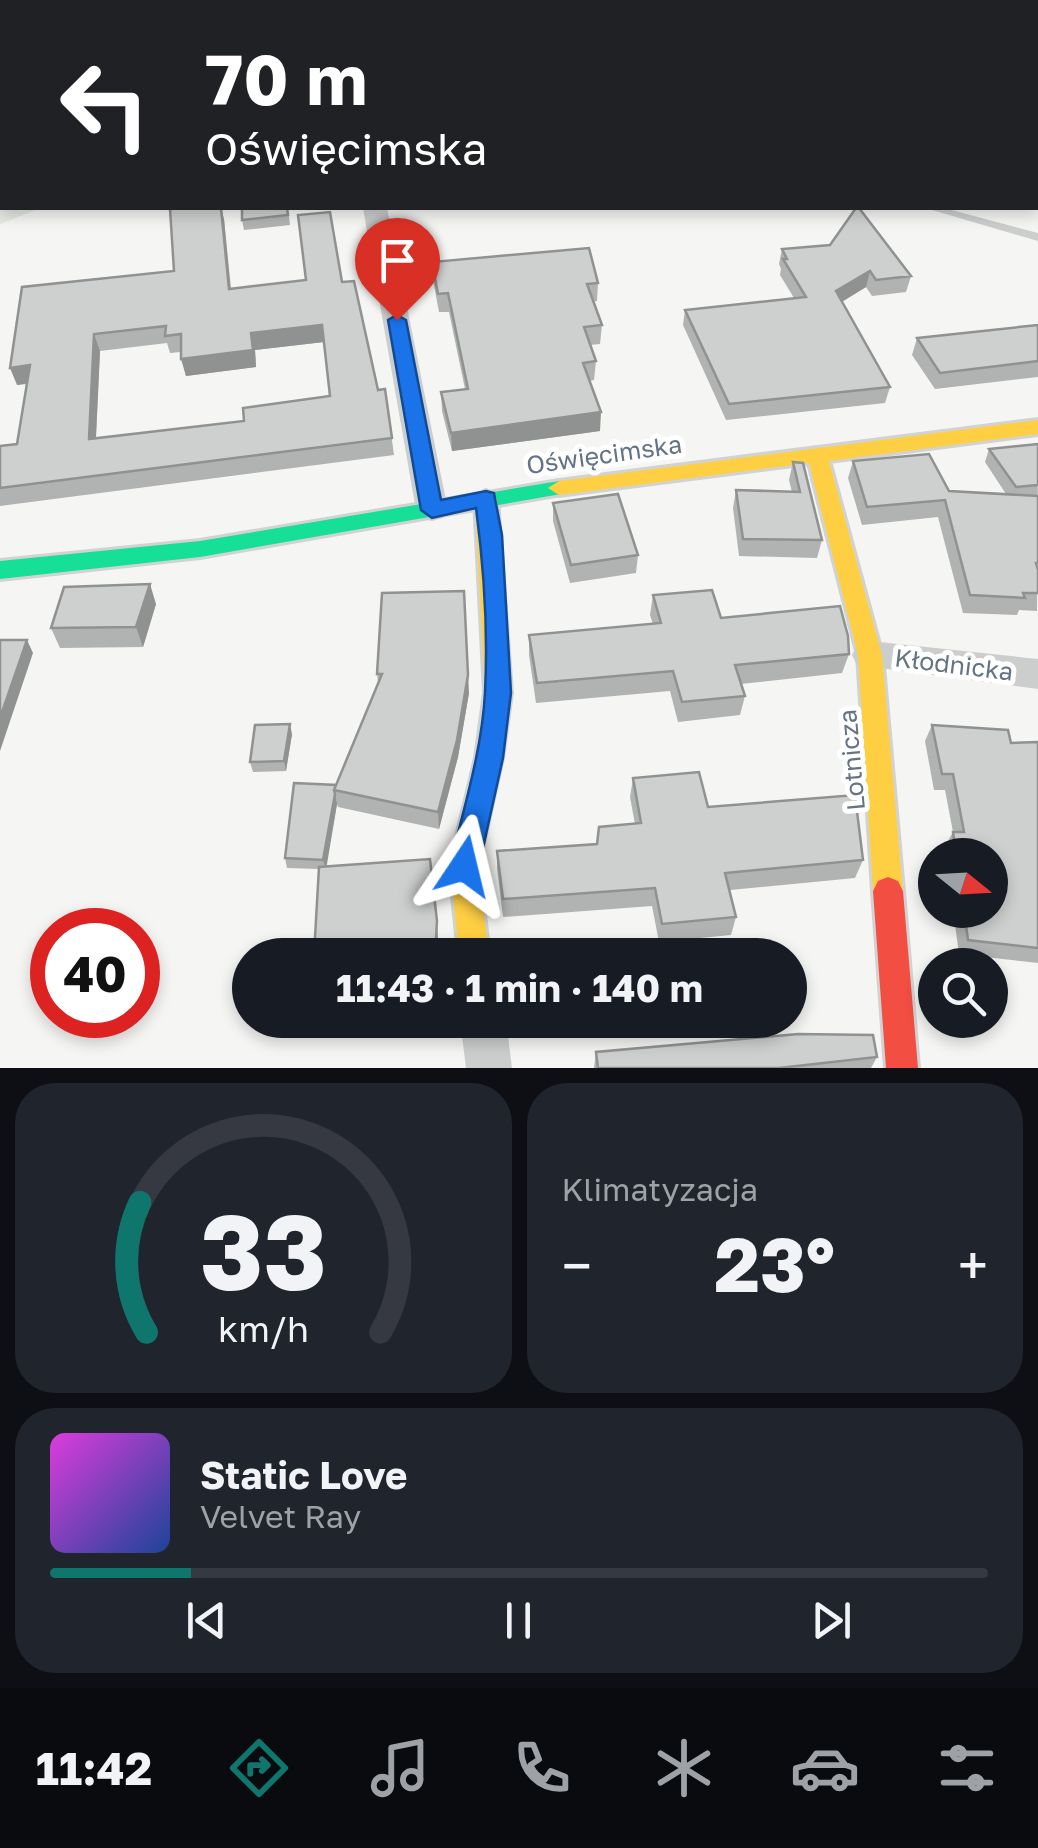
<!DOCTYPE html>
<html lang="pl">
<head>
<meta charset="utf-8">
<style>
  body { margin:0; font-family:"Golos Text",sans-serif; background:#20242c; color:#f1f3f6; height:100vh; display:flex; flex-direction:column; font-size:38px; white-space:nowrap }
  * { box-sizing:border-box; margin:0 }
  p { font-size:32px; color:#9ea1a6 }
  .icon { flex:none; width:55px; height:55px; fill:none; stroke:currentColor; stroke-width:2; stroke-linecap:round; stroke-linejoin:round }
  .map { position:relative; height:1068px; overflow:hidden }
  .drawer { display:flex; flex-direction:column; gap:15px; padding:15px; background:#0d0f14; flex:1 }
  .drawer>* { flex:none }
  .hud { position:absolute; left:0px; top:0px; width:1040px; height:210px; box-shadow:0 5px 15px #0003; background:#202124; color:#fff; overflow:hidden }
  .needle { width:65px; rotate:108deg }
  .buttons { position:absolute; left:918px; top:838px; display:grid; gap:20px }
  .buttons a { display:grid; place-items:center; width:90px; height:90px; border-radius:50%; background:#171b24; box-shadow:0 5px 15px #0003; font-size:50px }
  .speed { position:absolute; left:30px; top:908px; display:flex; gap:20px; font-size:50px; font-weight:700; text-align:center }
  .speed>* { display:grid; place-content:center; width:130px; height:130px; border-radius:50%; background:#171b24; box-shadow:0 5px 15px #0003; line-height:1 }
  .speed .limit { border:15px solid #d22; background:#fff; color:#111 }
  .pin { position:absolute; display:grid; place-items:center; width:85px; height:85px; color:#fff; margin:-102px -42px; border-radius:50% 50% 50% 0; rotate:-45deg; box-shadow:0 0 10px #0007 }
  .pin .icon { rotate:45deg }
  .me { position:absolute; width:110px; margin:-55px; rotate:10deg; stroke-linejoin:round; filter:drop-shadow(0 0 8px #0008) }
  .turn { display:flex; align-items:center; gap:35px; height:210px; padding:0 40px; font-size:45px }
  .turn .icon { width:130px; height:130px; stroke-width:2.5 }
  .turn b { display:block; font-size:70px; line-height:85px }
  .big { font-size:75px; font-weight:700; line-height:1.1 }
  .drawer .widget { flex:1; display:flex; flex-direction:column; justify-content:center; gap:15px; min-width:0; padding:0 35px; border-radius:40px; background:#20242c }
  .drawer .dial { align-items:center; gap:0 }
  .dial svg { height:260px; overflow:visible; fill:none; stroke:#363941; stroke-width:7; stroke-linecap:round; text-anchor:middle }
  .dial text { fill:#f1f3f6; stroke:none }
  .song { display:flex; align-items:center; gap:30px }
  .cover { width:120px; height:120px; border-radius:15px; background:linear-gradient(135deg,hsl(300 70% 55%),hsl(220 70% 35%)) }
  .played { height:10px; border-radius:5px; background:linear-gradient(90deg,#0f766e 15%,#363941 15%) }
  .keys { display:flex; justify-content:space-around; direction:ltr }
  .heat { display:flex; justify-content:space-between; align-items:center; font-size:55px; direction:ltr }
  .drawer .tiles { flex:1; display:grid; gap:15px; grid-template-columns:1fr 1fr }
  .widget:last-child { grid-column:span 2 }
  .trip { position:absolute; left:232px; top:938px; width:575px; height:100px; border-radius:50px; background:#171b24; box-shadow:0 5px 15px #0003; font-weight:700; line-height:100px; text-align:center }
  .tab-bar { display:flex; height:160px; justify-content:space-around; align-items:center; background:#090b0e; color:#9ea1a6 }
  .tab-bar .icon { width:70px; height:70px }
  .tab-bar .on { color:#0f766e }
  .tab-bar b { font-size:45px; color:#f1f3f6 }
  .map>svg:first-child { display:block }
  .green { fill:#e4e8e1 }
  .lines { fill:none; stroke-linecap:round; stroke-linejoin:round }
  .fast-casing { stroke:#d1d3d3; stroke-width:6 }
  .slow-casing { stroke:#d1d3d3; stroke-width:6 }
  .jam-casing { stroke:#d1d3d3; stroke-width:6 }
  .lane { fill:#cccece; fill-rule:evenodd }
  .street { fill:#cccece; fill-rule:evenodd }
  .fast { fill:#16e098; fill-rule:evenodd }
  .slow { fill:#ffcf43; fill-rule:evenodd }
  .jam { fill:#f24e42; fill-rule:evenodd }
  .wall { fill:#b1b2b2; fill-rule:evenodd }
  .shaded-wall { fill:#909191 }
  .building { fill:#cecfcf; stroke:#909191; stroke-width:2.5; fill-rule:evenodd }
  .route { fill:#1a73e8; stroke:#114b97; stroke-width:2.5 }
  .labels { text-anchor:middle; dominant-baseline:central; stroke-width:10; stroke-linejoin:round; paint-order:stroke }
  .street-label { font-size:25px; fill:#647484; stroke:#fff }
</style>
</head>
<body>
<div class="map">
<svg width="1038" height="1068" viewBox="0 0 1038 1068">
  <rect width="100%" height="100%" fill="#f5f5f3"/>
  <path class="green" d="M0,0H726L731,2H2V208H41L0,224Z"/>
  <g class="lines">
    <g class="fast-casing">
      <path id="fast" d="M559,481L567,483L570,488L567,493L200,557L0,579V561L200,541Z"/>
    </g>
    <g class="slow-casing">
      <path id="slow" d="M1038,420V434L829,461L882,655L903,891L898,901L888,905L878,901L873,891L858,655L809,463L559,495L548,488L559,481Z
        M486,491L497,499L511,693L502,758L478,866L489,955H459L450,866L476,758L485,693L475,499Z"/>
    </g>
    <g class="jam-casing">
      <path id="jam" d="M744,0H760L761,2H745Z
        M888,877L898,881L903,891L918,1068H886L873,891L878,881Z"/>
    </g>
    <path class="lane" d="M925,208H944L1038,233V241Z"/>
    <path class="street" d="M363,208H387L448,510L443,518L432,521L421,518L416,510Z
      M870,641L1038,659V689L857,665L852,655L857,645Z
      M460,1020H506L512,1068H466Z"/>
    <use href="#fast" class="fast"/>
    <use href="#slow" class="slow"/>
    <use href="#jam" class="jam"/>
  </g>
  <path class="wall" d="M288,208L290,225L244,230L242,220Z
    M224,219L231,288L342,282L378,390L385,389L394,455L0,506V446L17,444L27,384L17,385L174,271ZM324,342L330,396L244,421L96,438L100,351L167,343L170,353L181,352L186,376L256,367L255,350Z
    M782,249L911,276L906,292L872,296L866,287L842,302L890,387L885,403L726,420L683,325L685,310L794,298L780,275L781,269L779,264Z
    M432,262L598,283L597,301L593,302L602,325L600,344L590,345L596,361L594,380L589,381L600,431L452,451L442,411L441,392L465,389L449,312H439L433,280Z
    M1038,325V377L935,389L912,355L917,338Z
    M1038,444L1037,611L1019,610L1017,615L963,613L938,517L862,525L848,478L853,461L949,491L1006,494L985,462L989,449Z
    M793,462L822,540L817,558L739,556L733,508L736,490L792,492L789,480Z
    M553,503L638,555L636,573L570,583L553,521Z
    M653,595L721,618L849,654L842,673L741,684L745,696L740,715L678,722L670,691L536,703L529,655V635L653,624L650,615Z
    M156,604L143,647L60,648L51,628Z
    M377,674L469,693L458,757L439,829L338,807L337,804L326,866L438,937L437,955H314L319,869L287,868L285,858L336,785L378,683Z
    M932,725L1011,743L1038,742V963L959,954L953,910H990V855H945L944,848L953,832L945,790H934L925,741Z
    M292,734L286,771L253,772L250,762Z
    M633,778L708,807L863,860L855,878L730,890L736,917L731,935L659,942L652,906L503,917L497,869V851L597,844L635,824L630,797Z
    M596,1052L877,1057L871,1068H594Z"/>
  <path class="shaded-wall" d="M221,208L224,219L232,305L229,289Z
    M870,271L866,287L833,307L836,291Z
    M322,325L324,342L255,350L256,367L186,376L181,359L251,333Z
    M94,334L100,351L95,456L89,439Z
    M30,365L37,382L17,385L10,368Z
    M601,412L600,431L452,451L451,433Z
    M150,584L156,604L143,647L136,627Z
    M464,591L469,693L458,757L439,829L438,812Z
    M27,640L33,653L0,751V718Z
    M290,724L292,734L286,771L284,761Z
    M335,794L337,804L326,870L323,860Z
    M430,859L438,937L437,955H435Z"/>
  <path class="building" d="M185,208H221L229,289L306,280L298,215L330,212L342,282L354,281L378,390L385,389L392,438L0,488V446L17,444L30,365L10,368L22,287L174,271L170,209ZM322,325L330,396L243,408L244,421L89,439L94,334L166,326L165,336L181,334V359L253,350L251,333Z
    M242,208H287L288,215L242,220Z
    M856,208H859L911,276L876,280L870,271L836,291L890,387L729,404L685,310L806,297L783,259H787L782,249L830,245Z
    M589,248L598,283L587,284L602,325L584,327L596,361L583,363L601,412L451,433L441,392L468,389L448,293L438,294L432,262Z
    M1038,325V361L940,373L917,338Z
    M1038,444V485L1016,487L989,449Z
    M929,454L949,491L1038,496V563H1036L1038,570V593H1023L1025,598L970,595L945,500L867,507L853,461Z
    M793,462L803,463L822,540L743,539L736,490L800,492Z
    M618,494L638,555L571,565L553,503Z
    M150,584L136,627L51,628L64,587Z
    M712,590L721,618L840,606L848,636L849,654L735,665L745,696L682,702L673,671L537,683L529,635L661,623L653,595Z
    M464,591L468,675L457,740L438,812L334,790L382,674H377L382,593Z
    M0,640H27L0,718Z
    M290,724L284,761L250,762L255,725Z
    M932,725L1008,730L1011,743L1038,742V948L968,940L964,910H990V855H956L953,832H964L953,774H942Z
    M699,772L708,807L855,795L863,860L725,873L736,917L662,924L655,888L503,899L497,851L597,844L599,827L641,823L633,778Z
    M294,783L336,785L334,790L335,794L323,860L285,858Z
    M430,859L437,921L435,955H314L319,867Z
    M798,1034L873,1035L877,1057L779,1068H598L596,1052Z"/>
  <path class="route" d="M397,315L406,320L441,500L486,491L494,493L502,535L511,693L503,758L479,866L475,876L464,880L454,876L450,866C463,810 482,751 485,693C488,633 484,568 476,508L432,518L421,510L388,320Z"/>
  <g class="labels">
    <g class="street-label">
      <text transform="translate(604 454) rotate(-8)">Oświęcimska</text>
      <text transform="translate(954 664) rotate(7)">Kłodnicka</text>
      <text transform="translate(851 760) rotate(-95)">Lotnicza</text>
    </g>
  </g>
</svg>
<div class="buttons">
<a><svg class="needle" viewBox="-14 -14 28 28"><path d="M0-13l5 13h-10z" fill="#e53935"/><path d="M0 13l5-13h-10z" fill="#9ea1a6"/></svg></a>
<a><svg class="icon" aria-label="search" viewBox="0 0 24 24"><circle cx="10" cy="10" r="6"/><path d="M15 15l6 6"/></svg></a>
</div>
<div class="speed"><div class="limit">40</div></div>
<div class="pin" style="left:397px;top:320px;background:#d93025"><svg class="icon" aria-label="arrive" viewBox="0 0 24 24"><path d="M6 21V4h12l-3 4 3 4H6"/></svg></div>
<svg class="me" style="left:464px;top:866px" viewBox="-20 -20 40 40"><path d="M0-17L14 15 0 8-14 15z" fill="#1a73e8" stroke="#fff" stroke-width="4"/></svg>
<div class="trip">11:43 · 1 min · 140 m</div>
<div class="hud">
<div class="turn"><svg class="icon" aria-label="left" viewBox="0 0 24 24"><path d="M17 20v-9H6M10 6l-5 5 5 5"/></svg><div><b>70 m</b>Oświęcimska</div></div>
</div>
</div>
<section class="drawer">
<div class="tiles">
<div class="widget dial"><svg viewBox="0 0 100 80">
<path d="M14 69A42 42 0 1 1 86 69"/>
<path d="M14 69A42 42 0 0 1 12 29" stroke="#0f766e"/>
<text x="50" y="56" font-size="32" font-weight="700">33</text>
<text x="50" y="72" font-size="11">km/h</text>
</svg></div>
<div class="widget"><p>Klimatyzacja</p>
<div class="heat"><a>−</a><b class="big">23°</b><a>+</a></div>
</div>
<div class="widget">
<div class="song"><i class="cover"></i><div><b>Static Love</b><p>Velvet Ray</p></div></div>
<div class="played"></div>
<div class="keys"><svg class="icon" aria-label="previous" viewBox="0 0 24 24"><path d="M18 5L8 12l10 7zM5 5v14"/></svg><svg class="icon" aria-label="pause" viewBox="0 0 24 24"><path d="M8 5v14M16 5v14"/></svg><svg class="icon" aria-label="next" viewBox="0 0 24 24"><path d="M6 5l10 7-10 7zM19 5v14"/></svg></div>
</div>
</div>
</section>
<nav class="tab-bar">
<b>11:42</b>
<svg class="icon on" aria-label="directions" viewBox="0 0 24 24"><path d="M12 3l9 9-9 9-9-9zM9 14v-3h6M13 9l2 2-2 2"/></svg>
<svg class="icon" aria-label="music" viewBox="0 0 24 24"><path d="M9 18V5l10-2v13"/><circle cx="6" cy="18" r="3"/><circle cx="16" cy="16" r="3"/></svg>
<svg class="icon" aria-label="phone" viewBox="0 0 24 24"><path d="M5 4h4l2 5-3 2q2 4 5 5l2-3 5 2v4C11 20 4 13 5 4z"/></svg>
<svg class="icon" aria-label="climate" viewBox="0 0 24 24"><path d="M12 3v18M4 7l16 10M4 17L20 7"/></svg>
<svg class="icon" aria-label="car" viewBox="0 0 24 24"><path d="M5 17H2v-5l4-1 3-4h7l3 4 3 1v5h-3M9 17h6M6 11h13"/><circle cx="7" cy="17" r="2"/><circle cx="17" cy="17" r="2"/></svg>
<svg class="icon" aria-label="filters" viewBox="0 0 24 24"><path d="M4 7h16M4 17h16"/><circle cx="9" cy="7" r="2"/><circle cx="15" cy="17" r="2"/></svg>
</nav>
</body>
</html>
